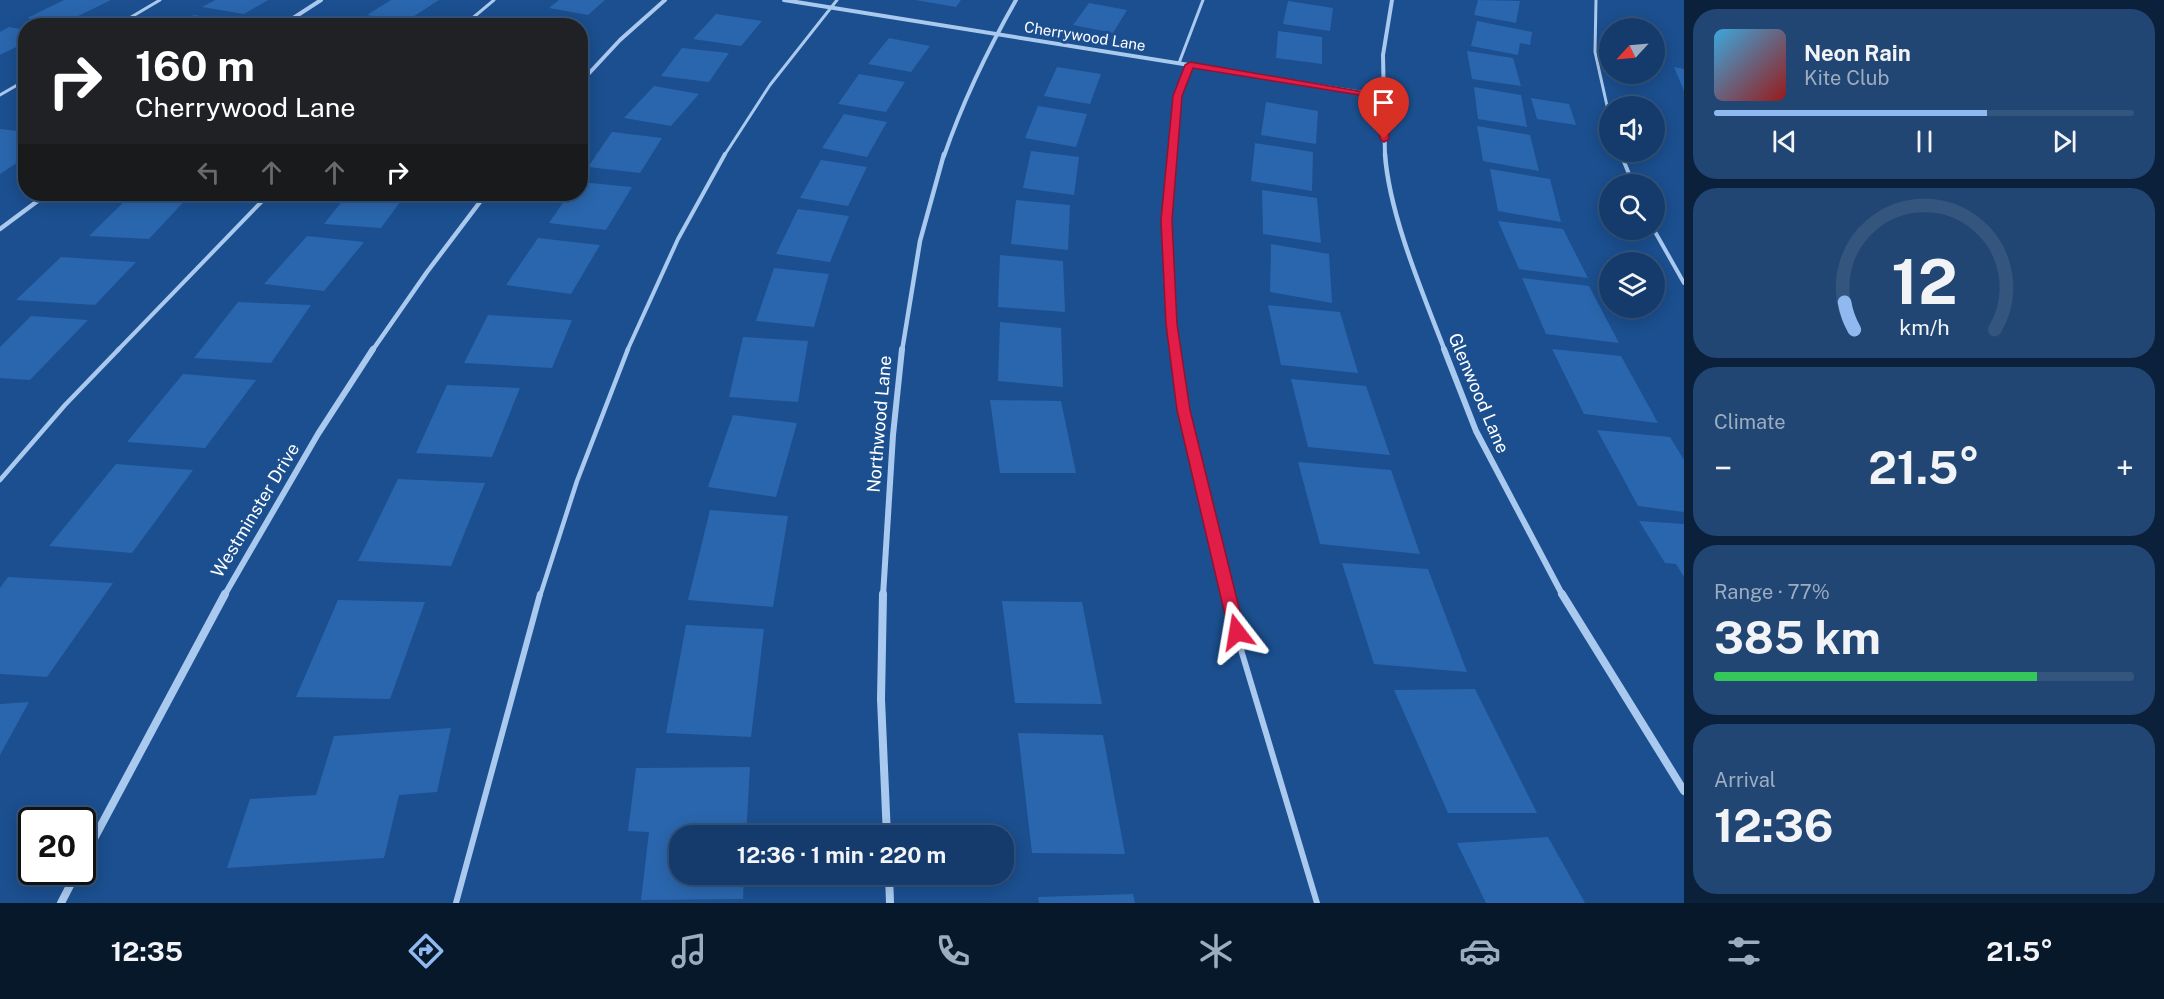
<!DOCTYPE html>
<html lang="en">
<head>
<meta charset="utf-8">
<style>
  body { margin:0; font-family:"Public Sans",sans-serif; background:#214673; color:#f1f3f6; height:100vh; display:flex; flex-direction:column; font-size:22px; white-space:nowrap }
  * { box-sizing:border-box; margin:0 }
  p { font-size:20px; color:#9dadc1 }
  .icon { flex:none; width:33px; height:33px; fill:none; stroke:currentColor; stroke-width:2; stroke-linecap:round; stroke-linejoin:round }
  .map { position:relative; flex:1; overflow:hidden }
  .side { display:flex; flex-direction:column; gap:9px; padding:9px; background:#0b203b; width:480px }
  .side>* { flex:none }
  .banner { position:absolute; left:18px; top:18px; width:570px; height:183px; border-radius:24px; box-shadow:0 3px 15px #0003,0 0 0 2px #33557e; background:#202124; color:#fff; overflow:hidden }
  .needle { width:39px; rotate:244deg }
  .buttons { position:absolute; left:1599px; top:18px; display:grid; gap:12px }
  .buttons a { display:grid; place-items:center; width:66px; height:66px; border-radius:50%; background:#143b6b; box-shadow:0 3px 15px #0003,0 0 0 2px #33557e; font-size:30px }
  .speed { position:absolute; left:18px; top:807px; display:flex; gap:12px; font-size:30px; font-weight:700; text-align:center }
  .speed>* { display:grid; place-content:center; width:78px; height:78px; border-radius:50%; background:#143b6b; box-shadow:0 3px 15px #0003,0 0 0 2px #33557e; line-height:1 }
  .speed .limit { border:3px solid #111; border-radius:9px; background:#fff; color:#111 }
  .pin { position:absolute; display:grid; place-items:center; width:51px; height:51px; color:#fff; margin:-62px -26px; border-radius:50% 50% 50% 0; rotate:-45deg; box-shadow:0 0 6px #0007 }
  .pin .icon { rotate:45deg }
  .me { position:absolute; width:66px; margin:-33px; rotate:346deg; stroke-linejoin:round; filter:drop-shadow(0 0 4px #0008) }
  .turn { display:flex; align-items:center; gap:21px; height:126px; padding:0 18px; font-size:27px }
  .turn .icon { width:78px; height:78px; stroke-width:2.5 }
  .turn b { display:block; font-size:42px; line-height:51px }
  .lanes { display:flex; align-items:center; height:57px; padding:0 18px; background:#0003; justify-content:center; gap:30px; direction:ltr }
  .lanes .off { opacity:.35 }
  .big { font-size:45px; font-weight:700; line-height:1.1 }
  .side .tile { flex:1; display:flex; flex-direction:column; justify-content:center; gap:9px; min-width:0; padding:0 21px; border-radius:24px; background:#214673 }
  .side .dial { align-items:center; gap:0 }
  .dial svg { height:156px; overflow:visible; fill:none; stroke:#33557e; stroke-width:7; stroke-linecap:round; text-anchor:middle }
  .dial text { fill:#f1f3f6; stroke:none }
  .song { display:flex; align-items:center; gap:18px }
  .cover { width:72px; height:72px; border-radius:9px; background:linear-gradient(135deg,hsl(200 70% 55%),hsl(0 70% 35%)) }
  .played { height:6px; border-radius:3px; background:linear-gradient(90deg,#90b9f0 65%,#33557e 65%) }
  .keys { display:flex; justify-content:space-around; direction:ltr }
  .heat { display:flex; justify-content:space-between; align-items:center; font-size:33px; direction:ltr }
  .charge { height:9px; border-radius:4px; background:linear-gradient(90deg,#34c759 77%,#33557e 0) }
  .trip { position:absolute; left:669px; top:825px; width:345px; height:60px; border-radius:24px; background:#143b6b; box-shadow:0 3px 15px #0003,0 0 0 2px #33557e; font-weight:700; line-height:60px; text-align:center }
  .tab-bar { display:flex; height:96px; justify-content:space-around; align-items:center; background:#08182b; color:#9dadc1 }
  .tab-bar .icon { width:42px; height:42px }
  .tab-bar .current { color:#90b9f0 }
  .tab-bar b { font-size:27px; color:#f1f3f6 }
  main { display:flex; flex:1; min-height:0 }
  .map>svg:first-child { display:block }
  .building { fill:#2a66ad }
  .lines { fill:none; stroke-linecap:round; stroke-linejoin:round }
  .service-far3 { stroke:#a9c9ee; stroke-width:3 }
  .service-far2 { stroke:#a9c9ee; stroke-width:4 }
  .service-far1 { stroke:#a9c9ee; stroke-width:4.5 }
  .service { stroke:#a9c9ee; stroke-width:6 }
  .minor-far3 { stroke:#a9c9ee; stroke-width:4 }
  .minor-far2 { stroke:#a9c9ee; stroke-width:4.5 }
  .minor-far1 { stroke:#a9c9ee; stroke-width:6 }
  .minor { stroke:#a9c9ee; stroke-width:8 }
  .route { fill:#e11d48; stroke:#92132f; stroke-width:1.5 }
  .labels { text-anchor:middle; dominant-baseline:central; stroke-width:6; stroke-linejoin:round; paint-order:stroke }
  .far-street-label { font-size:15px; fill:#fff; stroke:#1b4f8f }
  .street-label { font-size:18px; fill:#fff; stroke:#1b4f8f }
</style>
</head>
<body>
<main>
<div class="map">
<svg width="1684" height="903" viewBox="0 0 1684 903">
  <rect width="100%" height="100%" fill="#1b4f8f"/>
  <path class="building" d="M64,0H111L62,24L27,18Z
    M215,0H268L244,14L202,7Z
    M391,0H439L405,22L367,15Z
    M559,0H605L588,15L549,8Z
    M915,0H961L956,7Z
    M1478,0L1520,1L1516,23L1474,15Z
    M1288,1L1333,8L1330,31L1283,24Z
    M1089,3L1127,10L1113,33L1073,25Z
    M716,14L762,21L741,46L693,39Z
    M194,15L233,21L226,26H174Z
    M521,19L555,24V26H514Z
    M1477,21L1532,32L1530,45L1520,43L1518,55L1471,46Z
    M9,27L26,30V42L0,55V32Z
    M1278,31L1322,37V64L1276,58Z
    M889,38L930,46L911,72L868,64Z
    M682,48L729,53L709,82L661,76Z
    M1467,51L1513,58L1521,86L1472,79Z
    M1057,67L1101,74L1090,104L1044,96Z
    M1674,67L1684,69V91Z
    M859,74L905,82L886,112L838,104Z
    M654,86L699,94L671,126L624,118Z
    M1474,87L1521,95L1527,127L1478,119Z
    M1531,98L1569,104L1576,125L1537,119Z
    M1266,102L1318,111L1316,144L1261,135Z
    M1038,106L1087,114L1076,147L1025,138Z
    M844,114L887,122L867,157L822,148Z
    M1477,126L1530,135L1539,171L1483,161Z
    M0,129L26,132V157L0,174Z
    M612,132L662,138L640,173L588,167Z
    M1255,143L1313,152L1312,191L1251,181Z
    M1031,151L1079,157L1074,195L1023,188Z
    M821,160L867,167L848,206L800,198Z
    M1490,169L1550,179L1561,222L1498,211Z
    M580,182L632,187L606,230L549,223L569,194H580Z
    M1262,190L1317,198L1321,243L1263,234Z
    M132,194H191L149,239L89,236Z
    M348,194H406L381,228L324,224Z
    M1016,200L1070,205L1068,250L1011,244Z
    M798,209L849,216L830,262L776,254Z
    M1498,221L1563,229L1588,278L1519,269Z
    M307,236L364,242L324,291L264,284Z
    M538,238L600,245L571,294L506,285Z
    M1271,244L1329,254L1332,303L1270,292Z
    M1000,255L1063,261L1065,312L998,307Z
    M61,257L136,262L95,305L16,300Z
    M774,268L829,274L814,327L756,321Z
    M1522,278L1589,286L1619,343L1546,334Z
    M238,302L311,305L271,363L194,358Z
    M1268,305L1340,312L1358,373L1281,365Z
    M488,315L572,320L552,368L464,363Z
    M31,316L88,320L30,380L0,378V347Z
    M1000,322L1061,328L1063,387L998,381Z
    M743,337L808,341L798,402L729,397Z
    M1552,349L1621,356L1658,423L1584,414Z
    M183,374L256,380L205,448L127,442Z
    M1291,379L1366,386L1390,455L1308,447Z
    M447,385L520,388L492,457L416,453Z
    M990,400L1061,401L1076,473H1000Z
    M733,415L797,423L776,497L708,487Z
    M1597,430L1670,437L1684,460V512L1638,506Z
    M1298,462L1391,470L1420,554L1320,544Z
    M116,464L193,470L132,553L49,546Z
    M398,479L485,483L451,566L358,561Z
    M710,510L788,516L773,607L688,600Z
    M1639,521L1684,524V577L1676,564L1665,563Z
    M1342,563L1428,569L1467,672L1374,664Z
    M8,577L113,583L47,677L0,674V588Z
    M338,600L425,602L390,699L296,697Z
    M1002,601L1082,602L1102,704L1015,703Z
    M686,625L764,629L751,737L666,733Z
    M1475,689L1537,813H1448L1394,690Z
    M29,702L0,755V704Z
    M451,728L437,792L399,795L384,858L227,868L250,799L316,795L334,736Z
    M1018,733L1103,735L1125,854L1032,853Z
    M750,767L746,836H680V874H744L743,899L641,900L649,832L628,831L636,768Z
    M1548,837L1585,903H1486L1457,843Z
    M1133,894L1135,903H1039L1038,897Z"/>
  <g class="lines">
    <path class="service-far3" d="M1596,0L1595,52L1610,119
      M116,26L160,0
      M463,26L494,0
      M1179,63L1203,0
      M0,95L26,80
      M1620,152L1622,156
      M724,156L770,85L837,0
      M1172,156L1177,96L1190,65"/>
    <path class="service-far2" d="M1172,154C1167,220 1166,286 1175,351
      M1621,154L1633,184
      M1654,230L1684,283
      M117,351L269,194
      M627,351L678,239L725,154"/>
    <path class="service-far1" d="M1175,349L1183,410L1228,596
      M0,480L65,405L119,349
      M540,596L577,481L628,349"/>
    <path class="service" d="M1228,594L1242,653L1317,903
      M456,903L540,594"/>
    <path class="minor-far3" d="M784,0L1382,96
      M281,26L321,0
      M580,83L620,40L665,0
      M944,156C963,101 987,51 1016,0
      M1385,156L1383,55L1392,0"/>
    <path class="minor-far2" d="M1385,154C1389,214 1423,294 1445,351
      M0,229L47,194
      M372,351L427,272L486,194
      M902,351L920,241L944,154"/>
    <path class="minor-far1" d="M1444,349L1476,431L1563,596
      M224,596L318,434L373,349
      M883,596L893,435L902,349"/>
    <path class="minor" d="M883,594L881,699L887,836
      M1562,594L1684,791
      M82,861L225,594
      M889,874L890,903
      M61,903L77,872"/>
  </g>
  <path class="route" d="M1190,62L1387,96L1389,139L1384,142L1380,139L1378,98L1193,68L1182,96L1172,220L1177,324L1190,410L1245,632L1243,636H1231L1229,632L1177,410L1166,324L1161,220L1173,96L1185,65Z"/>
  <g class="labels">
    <g class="far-street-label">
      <text transform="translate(1085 36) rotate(9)">Cherrywood Lane</text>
    </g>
    <g class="street-label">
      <text transform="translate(1479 393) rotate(67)">Glenwood Lane</text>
      <text transform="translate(879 424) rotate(-85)">Northwood Lane</text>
      <text transform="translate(255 510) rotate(-59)">Westminster Drive</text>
    </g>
  </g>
</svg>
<div class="buttons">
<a><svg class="needle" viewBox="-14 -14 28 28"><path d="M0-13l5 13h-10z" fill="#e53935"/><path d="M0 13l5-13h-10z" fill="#9dadc1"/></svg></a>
<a><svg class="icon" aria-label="sound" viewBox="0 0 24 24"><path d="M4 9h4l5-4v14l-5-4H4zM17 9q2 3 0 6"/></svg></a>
<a><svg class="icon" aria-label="search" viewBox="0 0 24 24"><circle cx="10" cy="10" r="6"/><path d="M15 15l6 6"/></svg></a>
<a><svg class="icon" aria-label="layers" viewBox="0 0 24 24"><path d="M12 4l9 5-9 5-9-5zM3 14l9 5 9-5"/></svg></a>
</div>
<div class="speed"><div class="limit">20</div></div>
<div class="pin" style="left:1384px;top:139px;background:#d93025"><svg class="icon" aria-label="arrive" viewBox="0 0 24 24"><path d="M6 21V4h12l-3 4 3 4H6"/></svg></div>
<svg class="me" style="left:1237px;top:632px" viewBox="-20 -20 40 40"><path d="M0-17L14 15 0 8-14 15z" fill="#e11d48" stroke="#fff" stroke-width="4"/></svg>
<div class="trip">12:36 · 1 min · 220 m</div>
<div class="banner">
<div class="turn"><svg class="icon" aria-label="right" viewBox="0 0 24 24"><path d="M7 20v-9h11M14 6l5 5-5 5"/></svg><div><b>160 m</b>Cherrywood Lane</div></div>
<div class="lanes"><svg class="icon off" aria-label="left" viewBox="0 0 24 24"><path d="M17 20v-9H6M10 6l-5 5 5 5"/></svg><svg class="icon off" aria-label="ahead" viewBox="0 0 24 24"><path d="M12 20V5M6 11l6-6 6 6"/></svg><svg class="icon off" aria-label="ahead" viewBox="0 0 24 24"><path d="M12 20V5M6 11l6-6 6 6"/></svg><svg class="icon" aria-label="right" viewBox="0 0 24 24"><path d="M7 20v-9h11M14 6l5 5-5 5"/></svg></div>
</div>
</div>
<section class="side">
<div class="tile">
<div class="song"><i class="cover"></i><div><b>Neon Rain</b><p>Kite Club</p></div></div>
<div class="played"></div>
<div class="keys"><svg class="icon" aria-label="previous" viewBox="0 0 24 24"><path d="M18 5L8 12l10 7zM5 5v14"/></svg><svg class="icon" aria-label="pause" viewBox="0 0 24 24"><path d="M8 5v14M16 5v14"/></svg><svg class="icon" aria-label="next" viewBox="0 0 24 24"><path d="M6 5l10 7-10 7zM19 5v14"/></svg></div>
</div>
<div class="tile dial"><svg viewBox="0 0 100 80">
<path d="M14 69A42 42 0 1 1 86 69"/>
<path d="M14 69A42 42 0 0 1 9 55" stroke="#90b9f0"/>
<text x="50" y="56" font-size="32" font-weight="700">12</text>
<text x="50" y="72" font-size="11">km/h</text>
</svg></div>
<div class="tile"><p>Climate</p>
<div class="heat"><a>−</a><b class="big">21.5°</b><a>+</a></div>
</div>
<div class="tile"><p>Range · 77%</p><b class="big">385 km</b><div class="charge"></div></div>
<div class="tile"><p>Arrival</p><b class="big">12:36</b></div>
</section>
</main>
<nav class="tab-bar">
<b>12:35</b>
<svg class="icon current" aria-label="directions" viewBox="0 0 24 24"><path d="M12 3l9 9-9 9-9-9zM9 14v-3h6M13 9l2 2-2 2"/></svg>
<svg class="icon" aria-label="music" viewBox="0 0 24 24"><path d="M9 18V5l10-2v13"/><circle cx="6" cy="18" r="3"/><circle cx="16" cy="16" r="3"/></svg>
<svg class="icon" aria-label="phone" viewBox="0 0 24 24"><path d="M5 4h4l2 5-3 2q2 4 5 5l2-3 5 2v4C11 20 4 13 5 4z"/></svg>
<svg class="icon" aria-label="climate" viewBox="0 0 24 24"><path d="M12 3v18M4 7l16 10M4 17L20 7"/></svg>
<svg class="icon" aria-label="car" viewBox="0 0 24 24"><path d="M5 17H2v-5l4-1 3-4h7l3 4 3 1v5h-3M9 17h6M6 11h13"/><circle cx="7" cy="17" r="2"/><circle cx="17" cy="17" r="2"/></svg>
<svg class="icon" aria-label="filters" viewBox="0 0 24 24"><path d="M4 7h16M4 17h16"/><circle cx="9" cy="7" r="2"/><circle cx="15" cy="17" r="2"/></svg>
<b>21.5°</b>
</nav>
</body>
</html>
